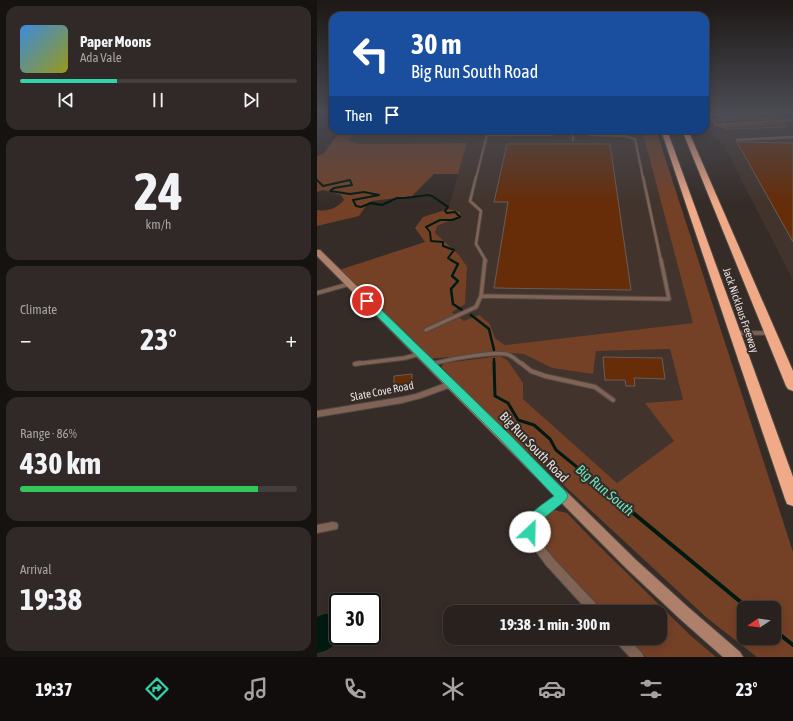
<!DOCTYPE html>
<html lang="en">
<head>
<meta charset="utf-8">
<style>
  body { margin:0; font-family:"Asap Condensed",sans-serif; background:#302927; color:#f1f3f6; height:100vh; display:flex; flex-direction:column; font-size:15px; white-space:nowrap }
  * { box-sizing:border-box; margin:0 }
  p { font-size:13px; color:#a5a3a4 }
  .icon { flex:none; width:22px; height:22px; fill:none; stroke:currentColor; stroke-width:2; stroke-linecap:round; stroke-linejoin:round }
  .map { position:relative; flex:1; overflow:hidden }
  .drawer { display:flex; flex-direction:column; gap:6px; padding:6px; background:#161210; width:317px }
  .drawer>* { flex:none }
  .hud { position:absolute; left:12px; top:12px; width:380px; height:122px; border-radius:12px; box-shadow:0 2px 10px #0003,0 0 0 1px #443e3c; background:#1a4fa0; color:#fff; overflow:hidden }
  .needle { width:26px; rotate:257deg }
  .fabs { position:absolute; left:420px; top:601px; display:grid; gap:8px }
  .fabs a { display:grid; place-items:center; width:44px; height:44px; border-radius:8px; background:#28211e; box-shadow:0 2px 10px #0003,0 0 0 1px #443e3c; font-size:20px }
  .speed { position:absolute; left:12px; top:593px; display:flex; gap:8px; font-size:20px; font-weight:700; text-align:center }
  .speed>* { display:grid; place-content:center; width:52px; height:52px; border-radius:50%; background:#28211e; box-shadow:0 2px 10px #0003,0 0 0 1px #443e3c; line-height:1 }
  .speed .limit { border:2px solid #111; border-radius:6px; background:#fff; color:#111 }
  .pin { position:absolute; display:grid; place-items:center; width:34px; height:34px; color:#fff; margin:-17px; border:2px solid #fff; border-radius:50%; box-shadow:0 1px 4px #0007 }
  .me { position:absolute; width:44px; margin:-22px; rotate:24deg; stroke-linejoin:round; filter:drop-shadow(0 0 3px #0008) }
  .turn { display:flex; align-items:center; gap:14px; height:84px; padding:0 16px; font-size:18px }
  .turn .icon { width:52px; height:52px; stroke-width:2.5 }
  .turn b { display:block; font-size:28px; line-height:34px }
  .then { display:flex; align-items:center; height:38px; padding:0 16px; background:#0003; gap:8px; font-size:15px }
  .big { font-size:30px; font-weight:700; line-height:1.1 }
  .drawer .card { flex:1; display:flex; flex-direction:column; justify-content:center; gap:6px; min-width:0; padding:0 14px; border-radius:12px; background:#302927 }
  .drawer .dial { align-items:center; gap:0 }
  .dial b { font-size:52px; line-height:1 }
  .song { display:flex; align-items:center; gap:12px }
  .cover { width:48px; height:48px; border-radius:6px; background:linear-gradient(135deg,hsl(210 70% 55%),hsl(60 70% 35%)) }
  .played { height:4px; border-radius:2px; background:linear-gradient(90deg,#30d4aa 35%,#443e3c 35%) }
  .keys { display:flex; justify-content:space-around; direction:ltr }
  .heat { display:flex; justify-content:space-between; align-items:center; font-size:22px; direction:ltr }
  .charge { height:6px; border-radius:3px; background:linear-gradient(90deg,#34c759 86%,#443e3c 0) }
  .trip { position:absolute; left:126px; top:605px; width:224px; height:40px; border-radius:12px; background:#28211e; box-shadow:0 2px 10px #0003,0 0 0 1px #443e3c; font-weight:700; line-height:40px; text-align:center }
  .dock { display:flex; height:64px; justify-content:space-around; align-items:center; background:#100d0c; color:#a5a3a4 }
  .dock .icon { width:28px; height:28px }
  .dock .active { color:#30d4aa }
  .dock b { font-size:18px; color:#f1f3f6 }
  main { display:flex; flex:1; min-height:0 }
  .map>svg:first-child { display:block }
  .built { fill:#42342c }
  .green { fill:#744127; fill-rule:evenodd }
  .water { fill:#001a12 }
  .lines { fill:none; stroke-linecap:round; stroke-linejoin:round }
  .stream-far3 { stroke:#001a12; stroke-width:2 }
  .stream-far2 { stroke:#001a12; stroke-width:2.5 }
  .stream-far1 { stroke:#001a12; stroke-width:3 }
  .stream { stroke:#001a12; stroke-width:4 }
  .building { fill:#672c08; stroke:#695e59 }
  .lane-far3-casing { stroke:#514945; stroke-width:3 }
  .lane-far2-casing { stroke:#514945; stroke-width:4 }
  .lane-far1-casing { stroke:#514945; stroke-width:5.5 }
  .lane-casing { stroke:#514945; stroke-width:6 }
  .street-casing { stroke:#514945; stroke-width:2 }
  .secondary-casing { stroke:#514945; stroke-width:2 }
  .highway-casing { stroke:#514945; stroke-width:2 }
  .lane-far3 { stroke:#806355; stroke-width:2 }
  .lane-far2 { stroke:#806355; stroke-width:2.5 }
  .lane-far1 { stroke:#806355; stroke-width:3.5 }
  .lane { stroke:#806355; stroke-width:4 }
  .street { fill:#806355; fill-rule:evenodd }
  .secondary { fill:#ae806a; fill-rule:evenodd }
  .highway { fill:#f1aa88; fill-rule:evenodd }
  .route { fill:#30d4aa; stroke:#1f8a6e }
  .labels { text-anchor:middle; dominant-baseline:central; stroke-width:4; stroke-linejoin:round; paint-order:stroke }
  .street-label { font-size:11px; fill:#e7e1de; stroke:#352c28 }
  .near-street-label { font-size:13px; fill:#e7e1de; stroke:#352c28 }
  .near-water-label { font-size:14px; font-style:italic; fill:#68e6bf; stroke:#352c28 }
</style>
</head>
<body>
<main>
<section class="drawer">
<div class="card">
<div class="song"><i class="cover"></i><div><b>Paper Moons</b><p>Ada Vale</p></div></div>
<div class="played"></div>
<div class="keys"><svg class="icon" aria-label="previous" viewBox="0 0 24 24"><path d="M18 5L8 12l10 7zM5 5v14"/></svg><svg class="icon" aria-label="pause" viewBox="0 0 24 24"><path d="M8 5v14M16 5v14"/></svg><svg class="icon" aria-label="next" viewBox="0 0 24 24"><path d="M6 5l10 7-10 7zM19 5v14"/></svg></div>
</div>
<div class="card dial"><b>24</b><p>km/h</p></div>
<div class="card"><p>Climate</p>
<div class="heat"><a>−</a><b class="big">23°</b><a>+</a></div>
</div>
<div class="card"><p>Range · 86%</p><b class="big">430 km</b><div class="charge"></div></div>
<div class="card"><p>Arrival</p><b class="big">19:38</b></div>
</section>
<div class="map">
<svg width="476" height="657" viewBox="0 0 476 657">
  <rect width="100%" height="100%" fill="#352c28"/>
  <path class="built" d="M388,112H476V280L406,144L391,131L388,125Z
    M38,130H325L377,323L188,345L178,338L173,324L147,321L135,311L142,255L118,233L120,226L143,212L131,209L150,143L44,144L33,142L32,140Z
    M353,349L366,400L329,403L357,441L300,483L206,399L183,356V352L207,354L235,368L276,374L279,351Z"/>
  <path class="green" d="M24,130H38L32,140L33,142L44,144L150,143L141,174H117L95,196L55,201L51,203L42,216L0,226V210C11,212 20,208 27,200L24,195L6,190L0,192V156L7,153Z
    M325,130H339L476,552V657H440L390,618L171,415L124,367L127,363L183,356L191,361L206,383V399L300,483L357,441L328,403L366,400L353,349L279,351L276,374L235,368L207,354L183,352L113,359L22,270L108,242L98,228L106,217L131,209L143,212V216L120,226L118,233L142,255L150,267L148,304L135,312L147,321L162,315L173,324L178,338L188,345L376,323ZM427,608H457V638H427Z
    M238,510L250,513L275,539L374,636L399,657H329L310,638H343V612H286C272,598 219,548 218,531C217,520 229,512 238,510Z"/>
  <path class="water" d="M7,614H13L21,618V636H24C18,646 11,651 0,653V617Z"/>
  <g class="lines">
    <path class="stream-far3" d="M0,180L6,186L33,180L35,185L17,188L13,191L33,194L47,192L62,195L36,200L39,206L44,207L54,203L65,205L80,198H89L111,195L115,196L131,207L128,211L130,213L138,212L143,217L135,220H123L109,227L113,232L114,241L126,242V246L137,250L131,258L136,261"/>
    <path class="stream-far2" d="M134,260L141,264L135,276L141,281L134,289L136,304L145,310
      M154,315L172,329L177,350
      M177,359V364"/>
    <path class="stream-far1" d="M177,363L178,396L191,403L201,420L217,425L233,439L239,450L293,494"/>
    <path class="stream" d="M292,493L431,608
      M457,630L476,645"/>
  </g>
  <path class="building" d="M431,112L450,113L458,119L436,120L437,117L435,116L396,117L429,116Z
    M464,123L469,127L412,129L404,127Z
    M420,142L476,143V242Z
    M190,144H293L314,290L177,288L191,202H177Z
    M286,357L345,358L348,379L317,378L318,386H309L308,380H288Z
    M95,374V384L77,386V376Z"/>
  <g class="lines">
    <g class="lane-far3-casing">
      <path id="lane-far3" d="M389,112L399,125L476,120
        M392,115L429,113
        M395,120L435,118
        M208,130L247,131
        M256,130V140
        M258,130L274,135L308,136L318,139L326,178
        M279,130L283,132H310L317,130
        M420,140L476,137
        M159,178L170,135H233L255,130"/>
    </g>
    <g class="lane-far2-casing">
      <path id="lane-far2" d="M159,177L153,201L164,211L159,244L169,261
        M326,177L344,261"/>
    </g>
    <g class="lane-far1-casing">
      <path id="lane-far1" d="M0,293L32,284
        M164,296L168,260
        M109,330L159,307L164,296L352,299L344,260
        M419,333H451
        M38,364L88,358L102,354
        M115,364C129,360 180,350 192,355C197,357 201,362 205,364"/>
    </g>
    <g class="lane-casing">
      <path id="lane" d="M204,363L214,371L228,376L278,387L296,400
        M38,364L43,363
        M115,364L117,363"/>
    </g>
    <g class="street-casing">
      <path id="street" d="M134,381L137,382L138,384L137,386L104,398L85,403L0,417V411L85,397L99,394Z
        M245,492L248,493L250,496L248,499L221,521L218,527L219,537L237,559L283,608L285,612H272L229,565L209,538L208,527L215,515L242,493Z
        M16,522L20,523L21,526L20,529L0,533V525Z
        M297,638H311L325,653L327,657H313L299,642Z"/>
    </g>
    <g class="secondary-casing">
      <path id="secondary" d="M0,250H3L319,560L372,608L423,652L426,657H406L362,618L309,568L0,256Z"/>
    </g>
    <g class="highway-casing">
      <path id="highway" d="M344,130H350L476,477V506L470,504L468,499Z
        M365,130H371L476,371V391L471,389L469,386Z"/>
    </g>
    <use href="#lane-far3" class="lane-far3"/>
    <use href="#lane-far2" class="lane-far2"/>
    <use href="#lane-far1" class="lane-far1"/>
    <use href="#lane" class="lane"/>
    <use href="#street" class="street"/>
    <use href="#secondary" class="secondary"/>
    <use href="#highway" class="highway"/>
  </g>
  <linearGradient id="sky" x2="0" y2="1"><stop stop-color="#1d1816"/><stop offset="0.55" stop-color="#4b4b53"/><stop offset="1" stop-color="#4b4b53" stop-opacity="0"/></linearGradient>
  <rect width="476" height="204" fill="url(#sky)"/>
  <path class="route" d="M47,299H53L193,435L249,492L251,496L249,500L222,522L218,536L213,538L209,536C200,519 225,505 237,496L185,441L47,303L46,301Z"/>
  <g class="labels">
    <g class="street-label">
      <text transform="translate(424 310) rotate(71)">Jack Nicklaus Freeway</text>
      <text transform="translate(65 391) rotate(-11)">Slate Cove Road</text>
    </g>
    <g class="near-street-label">
      <text transform="translate(217 447) rotate(46)">Big Run South Road</text>
    </g>
    <g class="near-water-label">
      <text transform="translate(288 490) rotate(40)">Big Run South</text>
    </g>
  </g>
</svg>
<div class="fabs">
<a><svg class="needle" viewBox="-14 -14 28 28"><path d="M0-13l5 13h-10z" fill="#e53935"/><path d="M0 13l5-13h-10z" fill="#a5a3a4"/></svg></a>
</div>
<div class="speed"><div class="limit">30</div></div>
<div class="pin" style="left:50px;top:301px;background:#d93025"><svg class="icon" aria-label="arrive" viewBox="0 0 24 24"><path d="M6 21V4h12l-3 4 3 4H6"/></svg></div>
<svg class="me" style="left:213px;top:532px" viewBox="-20 -20 40 40"><circle r="19" fill="#fff"/><path d="M0-13L10 11 0 6-10 11z" fill="#30d4aa"/></svg>
<div class="trip">19:38 · 1 min · 300 m</div>
<div class="hud">
<div class="turn"><svg class="icon" aria-label="left" viewBox="0 0 24 24"><path d="M17 20v-9H6M10 6l-5 5 5 5"/></svg><div><b>30 m</b>Big Run South Road</div></div>
<div class="then">Then<svg class="icon" aria-label="arrive" viewBox="0 0 24 24"><path d="M6 21V4h12l-3 4 3 4H6"/></svg></div>
</div>
</div>
</main>
<nav class="dock">
<b>19:37</b>
<svg class="icon active" aria-label="directions" viewBox="0 0 24 24"><path d="M12 3l9 9-9 9-9-9zM9 14v-3h6M13 9l2 2-2 2"/></svg>
<svg class="icon" aria-label="music" viewBox="0 0 24 24"><path d="M9 18V5l10-2v13"/><circle cx="6" cy="18" r="3"/><circle cx="16" cy="16" r="3"/></svg>
<svg class="icon" aria-label="phone" viewBox="0 0 24 24"><path d="M5 4h4l2 5-3 2q2 4 5 5l2-3 5 2v4C11 20 4 13 5 4z"/></svg>
<svg class="icon" aria-label="climate" viewBox="0 0 24 24"><path d="M12 3v18M4 7l16 10M4 17L20 7"/></svg>
<svg class="icon" aria-label="car" viewBox="0 0 24 24"><path d="M5 17H2v-5l4-1 3-4h7l3 4 3 1v5h-3M9 17h6M6 11h13"/><circle cx="7" cy="17" r="2"/><circle cx="17" cy="17" r="2"/></svg>
<svg class="icon" aria-label="filters" viewBox="0 0 24 24"><path d="M4 7h16M4 17h16"/><circle cx="9" cy="7" r="2"/><circle cx="15" cy="17" r="2"/></svg>
<b>23°</b>
</nav>
</body>
</html>
